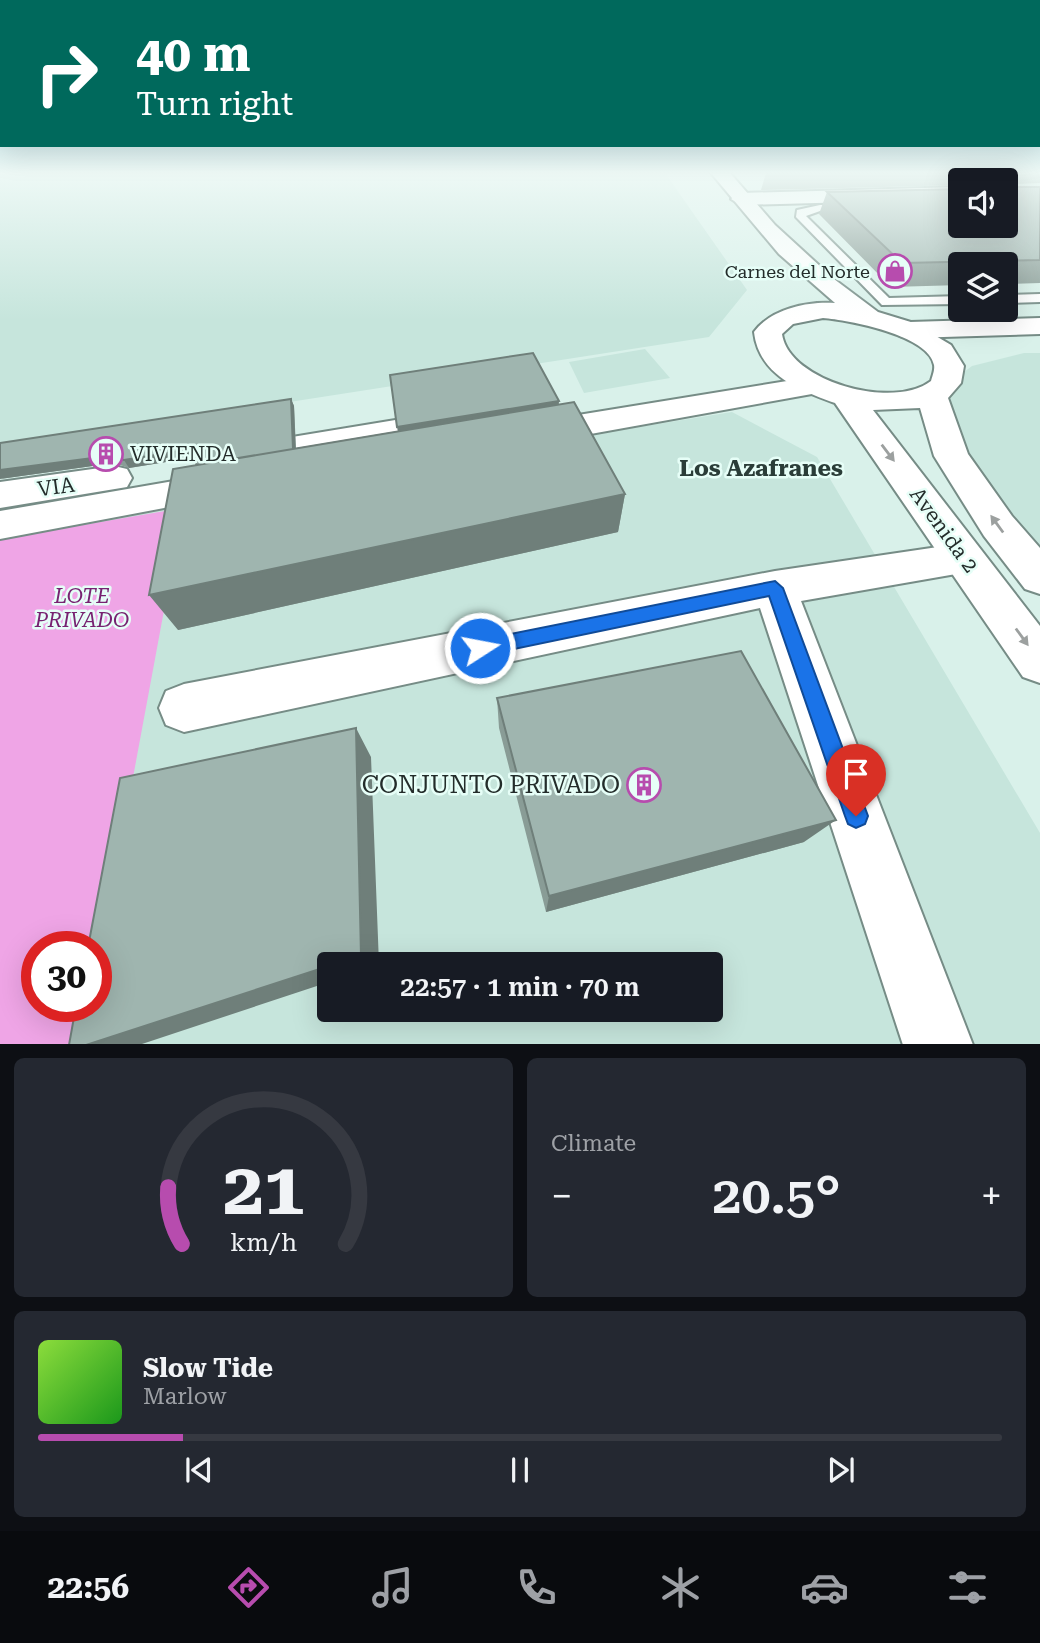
<!DOCTYPE html>
<html lang="en">
<head>
<meta charset="utf-8">
<style>
  body { margin:0; font-family:"Roboto Serif",serif; background:#242831; color:#f1f3f6; height:100vh; display:flex; flex-direction:column; font-size:26px; white-space:nowrap }
  * { box-sizing:border-box; margin:0 }
  p { font-size:23px; color:#9ea1a6 }
  .icon { flex:none; width:38px; height:38px; fill:none; stroke:currentColor; stroke-width:2; stroke-linecap:round; stroke-linejoin:round }
  .map { position:relative; height:1044px; overflow:hidden }
  .details { display:flex; flex-direction:column; gap:14px; padding:14px; background:#0d0f14; flex:1 }
  .details>* { flex:none }
  .top-card { position:absolute; left:0px; top:0px; width:1041px; height:147px; box-shadow:0 7px 28px #0002; background:#00695c; color:#fff; overflow:hidden }
  .fabs { position:absolute; left:948px; top:168px; display:grid; gap:14px }
  .fabs a { display:grid; place-items:center; width:70px; height:70px; border-radius:7px; background:#171b24; box-shadow:0 7px 28px #0002; font-size:35px }
  .speed { position:absolute; left:21px; top:931px; display:flex; gap:14px; font-size:35px; font-weight:700; text-align:center }
  .speed>* { display:grid; place-content:center; width:91px; height:91px; border-radius:50%; background:#171b24; box-shadow:0 7px 28px #0002; line-height:1 }
  .speed .limit { border:10px solid #d22; background:#fff; color:#111 }
  .pin { position:absolute; display:grid; place-items:center; width:60px; height:60px; color:#fff; margin:-72px -30px; border-radius:50% 50% 50% 0; rotate:-45deg; box-shadow:0 0 7px #0007 }
  .pin .icon { rotate:45deg }
  .me { position:absolute; width:77px; margin:-38px; rotate:79deg; stroke-linejoin:round; filter:drop-shadow(0 0 5px #0008) }
  .turn { display:flex; align-items:center; gap:24px; height:147px; padding:0 21px; font-size:32px }
  .turn .icon { width:91px; height:91px; stroke-width:2.5 }
  .turn b { display:block; font-size:49px; line-height:60px }
  .big { font-size:52px; font-weight:600; line-height:1.1 }
  .details .widget { flex:1; display:flex; flex-direction:column; justify-content:center; gap:10px; min-width:0; padding:0 24px; border-radius:10px; background:#242831 }
  .details .dial { align-items:center; gap:0 }
  .dial svg { height:182px; overflow:visible; fill:none; stroke:#363941; stroke-width:7; stroke-linecap:round; text-anchor:middle }
  .dial text { fill:#f1f3f6; stroke:none }
  .song { display:flex; align-items:center; gap:21px }
  .cover { width:84px; height:84px; border-radius:10px; background:linear-gradient(135deg,hsl(90 70% 55%),hsl(120 70% 35%)) }
  .played { height:7px; border-radius:4px; background:linear-gradient(90deg,#b74cae 15%,#363941 15%) }
  .keys { display:flex; justify-content:space-around; direction:ltr }
  .heat { display:flex; justify-content:space-between; align-items:center; font-size:38px; direction:ltr }
  .details .tiles { flex:1; display:grid; gap:14px; grid-template-columns:1fr 1fr }
  .widget:last-child { grid-column:span 2 }
  .trip { position:absolute; left:317px; top:952px; width:406px; height:70px; border-radius:7px; background:#171b24; box-shadow:0 7px 28px #0002; font-weight:600; line-height:70px; text-align:center }
  .menu { display:flex; height:112px; justify-content:space-around; align-items:center; background:#090b0e; color:#9ea1a6 }
  .menu .icon { width:49px; height:49px }
  .menu .on { color:#b74cae }
  .menu b { font-size:32px; color:#f1f3f6 }
  .map>svg:first-child { display:block }
  .built { fill:#c6e5dc; fill-rule:evenodd }
  .green { fill:#efa5e6 }
  .lines { fill:none; stroke-linecap:round; stroke-linejoin:round }
  .service-casing { stroke:#768c86; stroke-width:4 }
  .minor-casing { stroke:#768c86; stroke-width:4 }
  .tertiary-casing { stroke:#768c86; stroke-width:4 }
  .service { fill:#fff; fill-rule:evenodd }
  .minor { fill:#fff; fill-rule:evenodd }
  .tertiary { fill:#fff; fill-rule:evenodd }
  .wall { fill:#899c96 }
  .shaded-wall { fill:#6f7f7a }
  .building { fill:#9fb5af; stroke:#6f7f7a; stroke-width:2 }
  .oneway { fill:#9ca09f }
  .route { fill:#1a73e8; stroke:#114b97; stroke-width:2 }
  .labels { text-anchor:middle; dominant-baseline:central; stroke-width:5; stroke-linejoin:round; paint-order:stroke }
  .far-poi-label { font-size:18px; fill:#232c2a; stroke:#e6fef7; text-anchor:end }
  .poi-label { font-size:21px; fill:#232c2a; stroke:#e6fef7; text-anchor:start }
  .street-label { font-size:21px; fill:#232c2a; stroke:#e6fef7 }
  .park-label { font-size:21px; font-style:italic; fill:#772271; stroke:#e6fef7 }
  .neighbourhood-label { font-size:23px; font-weight:bold; fill:#2a3d38; stroke:#e6fef7 }
  .near-poi-label { font-size:24px; fill:#232c2a; stroke:#e6fef7; text-anchor:end }
</style>
</head>
<body>
<div class="map">
<svg width="1040" height="1045" viewBox="0 0 1040 1045">
  <rect width="100%" height="100%" fill="#d9f1ea"/>
  <path class="built" d="M0,173H665L747,290L709,337L0,447Z
    M645,349L670,378L584,393L569,362Z
    M1024,353H1040V546L974,468L943,388L972,366Z
    M732,412L817,457L1040,833V1044L0,1045V537L333,476ZM37,947H96V1006H37ZM329,964H710V1010H329Z"/>
  <path class="green" d="M183,508L96,977V947H37V1006H91L84,1044L0,1045V539Z"/>
  <g class="lines">
    <g class="service-casing">
      <path id="service" d="M820,205H851V209L820,211L806,216L889,298L961,296V304L882,305L796,217L797,210Z
        M1040,294V302L1006,303V295Z"/>
    </g>
    <g class="minor-casing">
      <path id="minor" d="M961,187V199L741,205L731,199L741,193Z
        M1040,318V334L910,338L900,336L896,330L900,324L910,322Z
        M812,377L823,380L827,386L823,392L535,444L523,441L518,433L523,425L535,422Z
        M450,411L461,414L466,421L461,428L244,469L232,465L227,457L232,449L244,445Z
        M114,466L127,469L132,478L127,487L0,508V482Z
        M220,473L233,477L238,486L233,495L0,539V511Z
        M965,543L979,548L985,559L979,570L801,601L973,1045H903L760,608L184,732L166,725L159,708L166,691L184,684L775,571Z"/>
    </g>
    <g class="tertiary-casing">
      <path id="tertiary" d="M711,173H730L775,225L834,279L878,312L914,323L951,345L964,366L961,383L948,398L968,454L1012,516L1040,548V594L1025,589L984,536L934,456L920,408L873,410L1040,626V683L1023,677L835,403C799,390 759,375 754,332C771,309 807,301 835,303L779,254ZM823,318C848,320 929,335 934,365C935,370 932,377 931,381C894,410 789,382 782,334L793,324Z"/>
    </g>
    <use href="#service" class="service"/>
    <use href="#minor" class="minor"/>
    <use href="#tertiary" class="tertiary"/>
  </g>
  <path class="wall" d="M766,173H1040V183L1016,184L1017,187H1040V283L1006,284V264H961V285L891,287L819,214L827,192L961,226L1006,180H961V185L761,190Z
    M291,399L294,406L296,448L559,404L625,494L618,532L178,630L197,457L129,468L114,463L0,479Z
    M497,698L804,842L546,912L499,728Z"/>
  <path class="shaded-wall" d="M291,399L294,406L296,459L200,475Z
    M559,401L558,416L400,442L397,427Z
    M199,448L203,456L129,468L124,460Z
    M108,456L114,463L0,479V470Z
    M625,494L618,532L178,630L149,595Z
    M356,728L371,757L379,964H335Z
    M836,820L804,842L546,912L549,896Z
    M329,966V982L139,1045H86Z"/>
  <path class="building" d="M973,173H1016L1017,187H1040V260L902,263L827,192L961,189V226H1006V180H973Z
    M533,353L559,401L397,427L390,375Z
    M291,399L293,449L196,465L199,448L124,460L108,456L0,470V443Z
    M574,402L625,494L149,595L173,469Z
    M741,651L836,820L549,896L497,698Z
    M356,728L361,956L335,964H329V966L86,1045H69L76,1006H96V947H88L120,778Z"/>
  <defs><path id="oneway-solid" d="M-6-.8H1V-3.2L6.5 0L1 3.2V.8H-6Z" transform="scale(1.75)"/></defs>
  <g class="oneway">
    <use href="#oneway-solid" transform="translate(888 453) rotate(53)"/>
    <use href="#oneway-solid" transform="translate(997 524) rotate(-126)"/>
    <use href="#oneway-solid" transform="translate(1022 637) rotate(54)"/>
  </g>
  <linearGradient id="sky" x2="0" y2="1"><stop stop-color="#74c8dc"/><stop offset="0.54" stop-color="#eef9f6"/><stop offset="1" stop-color="#eef9f6" stop-opacity="0"/></linearGradient>
  <rect width="1040" height="320" fill="url(#sky)"/>
  <path class="route" d="M775,581L783,588L868,816L865,824L856,828L848,824L845,816L769,596L480,656L473,654L470,648L473,642L480,640Z"/>
  <defs>
    <g id="shop-ring" transform="scale(1.75)"><circle r="9.5" fill="#e6fef7" stroke="#b74cae" stroke-width="1.5"/><path d="M-5-2.5h2.3a2.7 3.5 0 0 1 5.4 0H5L5.5 6h-11ZM-1.5-2.5h3a1.5 2.3 0 0 0-3 0Z" fill="#b74cae"/></g>
    <g id="building-ring" transform="scale(1.75)"><circle r="9.5" fill="#e6fef7" stroke="#b74cae" stroke-width="1.5"/><path d="M-4-6H4V6H1V3H-1V6H-4ZM-2.5-4.3h1.7v1.8h-1.7ZM.8-4.3h1.7v1.8H.8ZM-2.5-1h1.7V.8h-1.7ZM.8-1h1.7V.8H.8Z" fill="#b74cae"/></g>
  </defs>
  <g fill-rule="evenodd">
    <use href="#shop-ring" x="895" y="271"/>
    <use href="#building-ring" x="106" y="454"/>
    <use href="#building-ring" x="644" y="785"/>
  </g>
  <g class="labels">
    <g class="far-poi-label">
      <text x="870" y="271">Carnes del Norte</text>
    </g>
    <g class="poi-label">
      <text x="130" y="454">VIVIENDA</text>
    </g>
    <g class="street-label">
      <text transform="translate(56 487) rotate(-8)">VIA</text>
      <text transform="translate(944 530) rotate(54)">Avenida 2</text>
    </g>
    <g class="park-label">
      <text x="82" y="596">LOTE<tspan x="82" dy="24">PRIVADO</tspan></text>
    </g>
    <g class="neighbourhood-label">
      <text x="761" y="468">Los Azafranes</text>
    </g>
    <g class="near-poi-label">
      <text x="620" y="785">CONJUNTO PRIVADO</text>
    </g>
  </g>
</svg>
<div class="fabs">
<a><svg class="icon" aria-label="sound" viewBox="0 0 24 24"><path d="M4 9h4l5-4v14l-5-4H4zM17 9q2 3 0 6"/></svg></a>
<a><svg class="icon" aria-label="layers" viewBox="0 0 24 24"><path d="M12 4l9 5-9 5-9-5zM3 14l9 5 9-5"/></svg></a>
</div>
<div class="speed"><div class="limit">30</div></div>
<div class="pin" style="left:856px;top:816px;background:#d93025"><svg class="icon" aria-label="arrive" viewBox="0 0 24 24"><path d="M6 21V4h12l-3 4 3 4H6"/></svg></div>
<svg class="me" style="left:480px;top:648px" viewBox="-20 -20 40 40"><circle r="17" fill="#1a73e8" stroke="#fff" stroke-width="3"/><path d="M0-11L8 9 0 5-8 9z" fill="#fff"/></svg>
<div class="trip">22:57 · 1 min · 70 m</div>
<div class="top-card">
<div class="turn"><svg class="icon" aria-label="right" viewBox="0 0 24 24"><path d="M7 20v-9h11M14 6l5 5-5 5"/></svg><div><b>40 m</b>Turn right</div></div>
</div>
</div>
<section class="details">
<div class="tiles">
<div class="widget dial"><svg viewBox="0 0 100 80">
<path d="M14 69A42 42 0 1 1 86 69"/>
<path d="M14 69A42 42 0 0 1 8 44" stroke="#b74cae"/>
<text x="50" y="56" font-size="32" font-weight="700">21</text>
<text x="50" y="72" font-size="11">km/h</text>
</svg></div>
<div class="widget"><p>Climate</p>
<div class="heat"><a>−</a><b class="big">20.5°</b><a>+</a></div>
</div>
<div class="widget">
<div class="song"><i class="cover"></i><div><b>Slow Tide</b><p>Marlow</p></div></div>
<div class="played"></div>
<div class="keys"><svg class="icon" aria-label="previous" viewBox="0 0 24 24"><path d="M18 5L8 12l10 7zM5 5v14"/></svg><svg class="icon" aria-label="pause" viewBox="0 0 24 24"><path d="M8 5v14M16 5v14"/></svg><svg class="icon" aria-label="next" viewBox="0 0 24 24"><path d="M6 5l10 7-10 7zM19 5v14"/></svg></div>
</div>
</div>
</section>
<nav class="menu">
<b>22:56</b>
<svg class="icon on" aria-label="directions" viewBox="0 0 24 24"><path d="M12 3l9 9-9 9-9-9zM9 14v-3h6M13 9l2 2-2 2"/></svg>
<svg class="icon" aria-label="music" viewBox="0 0 24 24"><path d="M9 18V5l10-2v13"/><circle cx="6" cy="18" r="3"/><circle cx="16" cy="16" r="3"/></svg>
<svg class="icon" aria-label="phone" viewBox="0 0 24 24"><path d="M5 4h4l2 5-3 2q2 4 5 5l2-3 5 2v4C11 20 4 13 5 4z"/></svg>
<svg class="icon" aria-label="climate" viewBox="0 0 24 24"><path d="M12 3v18M4 7l16 10M4 17L20 7"/></svg>
<svg class="icon" aria-label="car" viewBox="0 0 24 24"><path d="M5 17H2v-5l4-1 3-4h7l3 4 3 1v5h-3M9 17h6M6 11h13"/><circle cx="7" cy="17" r="2"/><circle cx="17" cy="17" r="2"/></svg>
<svg class="icon" aria-label="filters" viewBox="0 0 24 24"><path d="M4 7h16M4 17h16"/><circle cx="9" cy="7" r="2"/><circle cx="15" cy="17" r="2"/></svg>
</nav>
</body>
</html>
